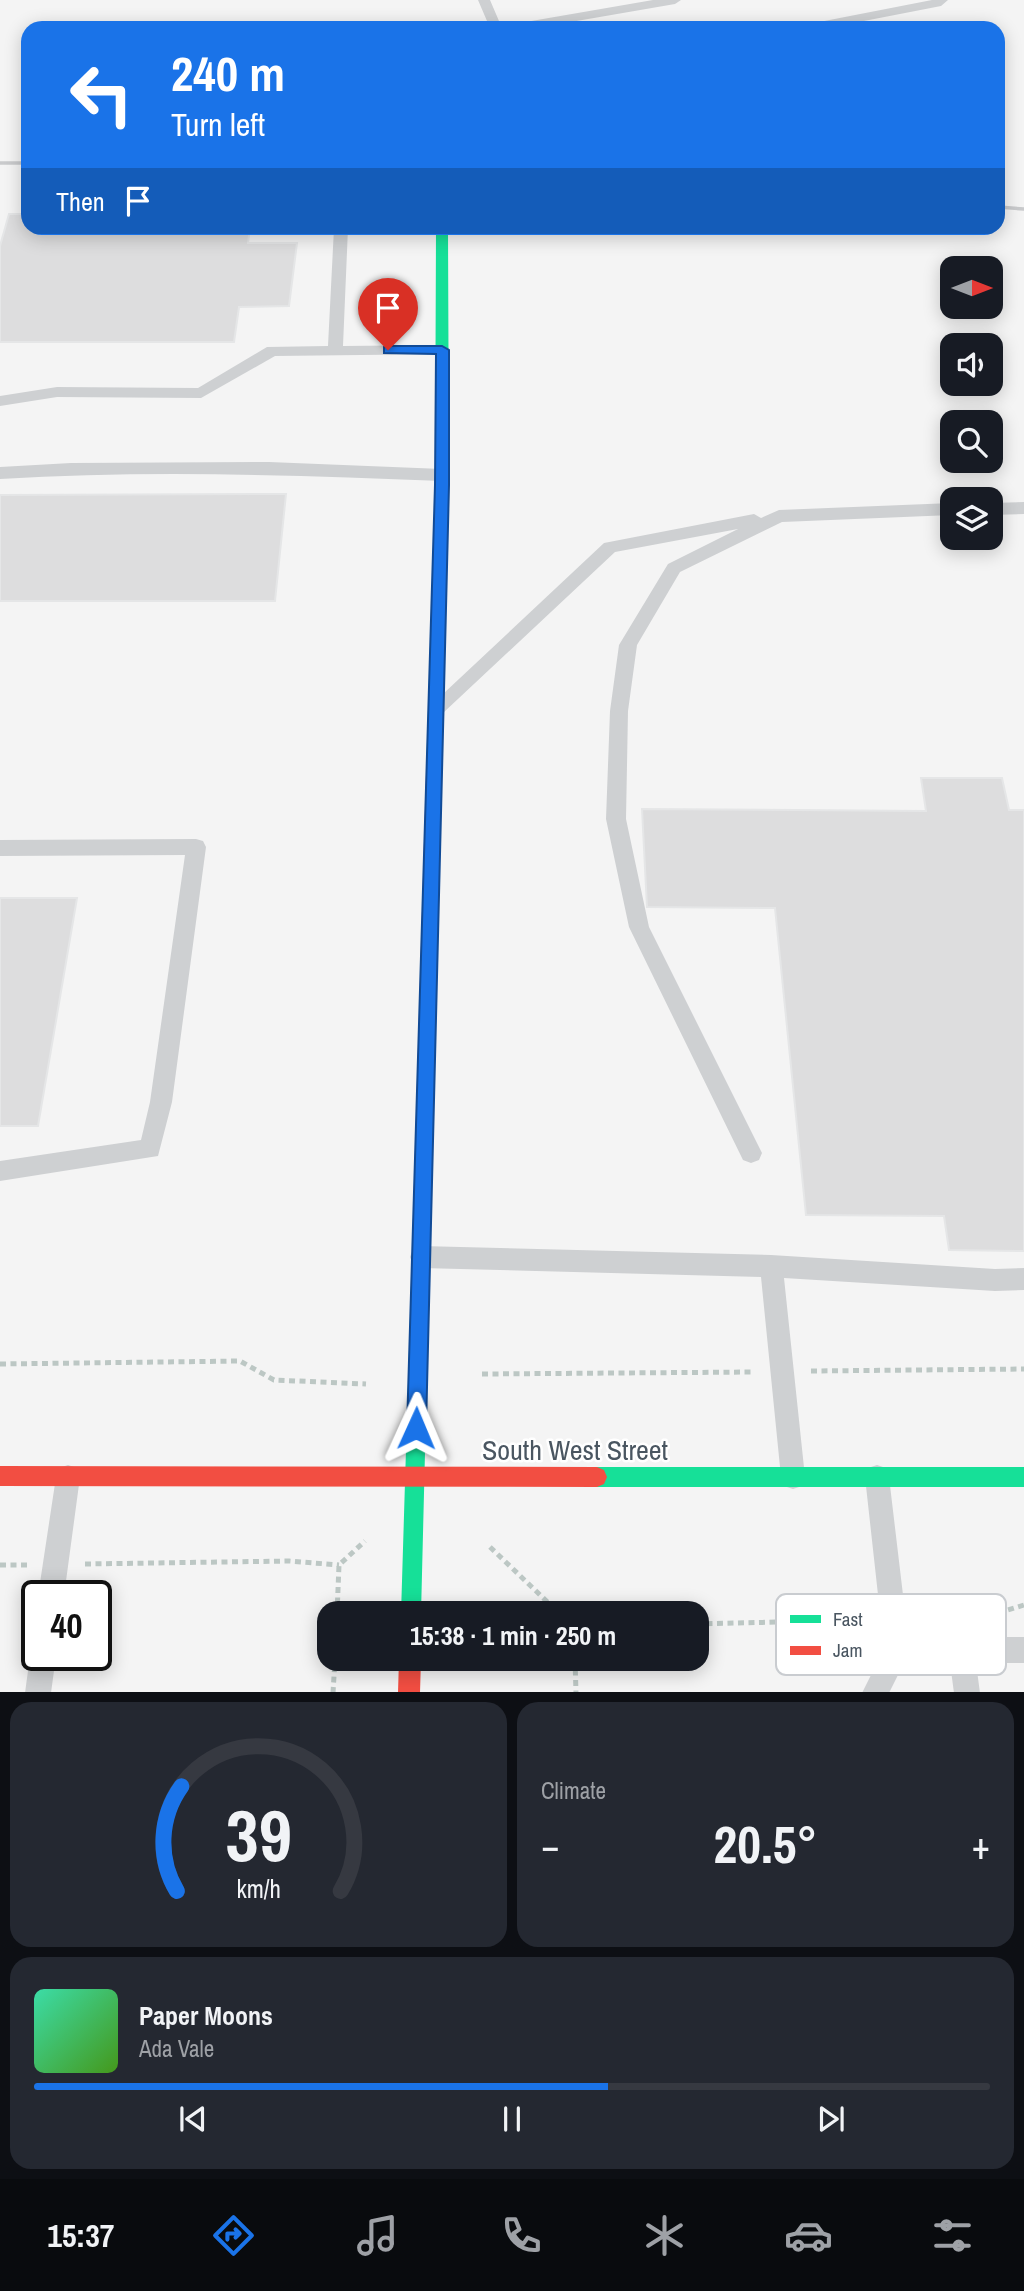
<!DOCTYPE html>
<html lang="en">
<head>
<meta charset="utf-8">
<style>
  body { margin:0; font-family:"Archivo Narrow",sans-serif; background:#242831; color:#f1f3f6; height:100vh; display:flex; flex-direction:column; font-size:26px; white-space:nowrap }
  * { box-sizing:border-box; margin:0 }
  p { font-size:23px; color:#9ea1a6 }
  .icon { flex:none; width:38px; height:38px; fill:none; stroke:currentColor; stroke-width:2; stroke-linecap:round; stroke-linejoin:round }
  .map { position:relative; height:1692px; overflow:hidden }
  .sheet { display:flex; flex-direction:column; gap:10px; padding:10px; background:#0d0f14; flex:1 }
  .sheet>* { flex:none }
  .guide { position:absolute; left:21px; top:21px; width:984px; height:214px; border-radius:21px; box-shadow:0 4px 18px #0003; background:#1a73e8; color:#fff; overflow:hidden }
  .needle { width:46px; rotate:90deg }
  .controls { position:absolute; left:940px; top:256px; display:grid; gap:14px }
  .controls a { display:grid; place-items:center; width:63px; height:63px; border-radius:14px; background:#171b24; box-shadow:0 4px 18px #0003; font-size:35px }
  .speed { position:absolute; left:21px; top:1580px; display:flex; gap:14px; font-size:35px; font-weight:700; text-align:center }
  .speed>* { display:grid; place-content:center; width:91px; height:91px; border-radius:50%; background:#171b24; box-shadow:0 4px 18px #0003; line-height:1 }
  .speed .limit { border:4px solid #111; border-radius:10px; background:#fff; color:#111 }
  .pin { position:absolute; display:grid; place-items:center; width:60px; height:60px; color:#fff; margin:-72px -30px; border-radius:50% 50% 50% 0; rotate:-45deg; box-shadow:0 0 7px #0007 }
  .pin .icon { rotate:45deg }
  .me { position:absolute; width:77px; margin:-38px; rotate:1deg; stroke-linejoin:round; filter:drop-shadow(0 0 5px #0008) }
  .turn { display:flex; align-items:center; gap:24px; height:147px; padding:0 35px; font-size:32px }
  .turn .icon { width:91px; height:91px; stroke-width:2.5 }
  .turn b { display:block; font-size:49px; line-height:60px }
  .then { display:flex; align-items:center; height:66px; padding:0 35px; background:#0003; gap:14px; font-size:26px }
  .big { font-size:52px; font-weight:700; line-height:1.1 }
  .sheet .widget { flex:1; display:flex; flex-direction:column; justify-content:center; gap:10px; min-width:0; padding:0 24px; border-radius:21px; background:#242831 }
  .sheet .dial { align-items:center; gap:0 }
  .dial svg { height:182px; overflow:visible; fill:none; stroke:#363941; stroke-width:7; stroke-linecap:round; text-anchor:middle }
  .dial text { fill:#f1f3f6; stroke:none }
  .song { display:flex; align-items:center; gap:21px }
  .cover { width:84px; height:84px; border-radius:10px; background:linear-gradient(135deg,hsl(160 70% 55%),hsl(100 70% 35%)) }
  .played { height:7px; border-radius:4px; background:linear-gradient(90deg,#1a73e8 60%,#363941 60%) }
  .keys { display:flex; justify-content:space-around; direction:ltr }
  .heat { display:flex; justify-content:space-between; align-items:center; font-size:38px; direction:ltr }
  .sheet .tiles { flex:1; display:grid; gap:10px; grid-template-columns:1fr 1fr }
  .widget:last-child { grid-column:span 2 }
  .trip { position:absolute; left:317px; top:1601px; width:392px; height:70px; border-radius:21px; background:#171b24; box-shadow:0 4px 18px #0003; font-weight:700; line-height:70px; text-align:center }
  .tab-bar { display:flex; height:112px; justify-content:space-around; align-items:center; background:#090b0e; color:#9ea1a6 }
  .tab-bar .icon { width:49px; height:49px }
  .tab-bar .on { color:#1a73e8 }
  .tab-bar b { font-size:32px; color:#f1f3f6 }
  .map>svg:first-child { display:block }
  .building { fill:#ddddde; stroke:#e5e6e7; stroke-width:2 }
  .lines { fill:none; stroke-linecap:round; stroke-linejoin:round }
  .path { stroke:#bcc7c4; stroke-width:5; stroke-dasharray:6 4.5; stroke-linecap:butt }
  .lane { fill:#ced0d2; fill-rule:evenodd }
  .fast { fill:#16e098; fill-rule:evenodd }
  .jam { fill:#f24e42; fill-rule:evenodd }
  .rail { stroke:#c9cacc; stroke-width:3.5 }
  .route { fill:#1a73e8; stroke:#114b97; stroke-width:2 }
  .labels { text-anchor:middle; dominant-baseline:central; stroke-width:5; stroke-linejoin:round; paint-order:stroke }
  .near-street-label { font-size:28px; fill:#4a5661; stroke:#fff }
  .key { fill:#fff; stroke:#c9ccd0; stroke-width:2 }
  .key-label { font-size:19px; fill:#4a5661 }
</style>
</head>
<body>
<div class="map">
<svg width="1024" height="1693" viewBox="0 0 1024 1693">
  <rect width="100%" height="100%" fill="#f4f4f4"/>
  <path class="building" d="M9,214H28V228H250L248,243H297L289,306L239,307L234,342H0V246Z
    M286,494L275,601H0V495Z
    M921,778H1002L1009,810H1024V1251L949,1250L944,1216L806,1215L775,908L647,907L642,809L926,811Z
    M0,898H77L38,1126H0Z"/>
  <g class="lines">
    <path class="path" d="M0,1364L240,1361L274,1380L366,1384
      M811,1371L1024,1369
      M482,1374L754,1372
      M490,1547L560,1614
      M85,1564L289,1561L339,1565
      M0,1565H27
      M337,1614L339,1565L365,1541
      M988,1616L1024,1605
      M696,1624L864,1620
      M575,1659L576,1693
      M333,1693L335,1659"/>
    <path class="lane" d="M478,0H490L502,28H490Z
      M653,0H681L675,4L536,28H508L514,24Z
      M932,0H948L941,6L828,28H803L809,24Z
      M281,24H321L327,28H275Z
      M334,228H348L343,346L442,345L447,346L450,350L447,354L275,356L201,398L57,397L0,406V396L57,387L198,388L267,347L328,346Z
      M269,462L442,469L450,475L442,481C295,475 147,470 0,479V467L71,463Z
      M1024,502V514L990,515V503Z
      M952,503V515L782,522L680,572L637,645L628,711L626,819L649,927L762,1153L759,1160L751,1163L743,1160L629,927L606,819L610,711L619,645L668,564L738,529L615,552L443,713H431L428,708L604,543L754,514L761,518L779,510Z
      M196,839L203,841L206,847L172,1102L158,1156L0,1181V1161L141,1140L150,1102L185,855L0,856V840Z
      M421,1246L771,1255L995,1269L1024,1268V1290L995,1291L784,1278L805,1477L802,1486L793,1489L784,1486L781,1477L761,1277L421,1268L413,1265L410,1257L413,1249Z
      M68,1465L77,1468L80,1477L64,1596H38L56,1477L59,1468Z
      M877,1465L886,1468L889,1477L908,1637H1024V1663H976L980,1693H954L950,1663H904L889,1693H862L884,1649L865,1477L868,1468Z
      M37,1646V1656H56L51,1693H25L30,1656Z"/>
    <path class="fast" d="M436,228H448L449,485L442,775L439,779H429L426,775L435,485Z
      M421,1243L428,1246L430,1252L421,1614H401L412,1252L414,1246Z
      M597,1467H1024V1487H597L590,1484L587,1477L590,1470Z"/>
    <path class="jam" d="M434,769L439,771L442,775L430,1252L428,1258L421,1261L414,1258L412,1252L426,775L429,771Z
      M0,1466L597,1467L604,1470L607,1477L604,1484L597,1487L0,1486Z
      M399,1659H421L420,1693H398Z"/>
    <path class="rail" d="M0,163H28
      M998,207L1024,209"/>
  </g>
  <path class="route" d="M388,346H442L449,350V485L426,1428L423,1435L416,1438L410,1435L407,1428L435,485L436,354L384,353V347Z"/>
  <g class="labels">
    <g class="near-street-label">
      <text x="575" y="1450">South West Street</text>
    </g>
  </g>
  <rect x="776" y="1594" width="230" height="81" rx="10" class="key"/>
  <rect x="790" y="1615" width="31" height="8" fill="#16e098"/>
  <rect x="790" y="1646" width="31" height="9" fill="#f24e42"/>
  <g class="key-label">
    <text x="833" y="1626">Fast</text>
    <text x="833" y="1657">Jam</text>
  </g>
</svg>
<div class="controls">
<a><svg class="needle" viewBox="-14 -14 28 28"><path d="M0-13l5 13h-10z" fill="#e53935"/><path d="M0 13l5-13h-10z" fill="#9ea1a6"/></svg></a>
<a><svg class="icon" aria-label="sound" viewBox="0 0 24 24"><path d="M4 9h4l5-4v14l-5-4H4zM17 9q2 3 0 6"/></svg></a>
<a><svg class="icon" aria-label="search" viewBox="0 0 24 24"><circle cx="10" cy="10" r="6"/><path d="M15 15l6 6"/></svg></a>
<a><svg class="icon" aria-label="layers" viewBox="0 0 24 24"><path d="M12 4l9 5-9 5-9-5zM3 14l9 5 9-5"/></svg></a>
</div>
<div class="speed"><div class="limit">40</div></div>
<div class="pin" style="left:388px;top:350px;background:#d93025"><svg class="icon" aria-label="arrive" viewBox="0 0 24 24"><path d="M6 21V4h12l-3 4 3 4H6"/></svg></div>
<svg class="me" style="left:416px;top:1428px" viewBox="-20 -20 40 40"><path d="M0-17L14 15 0 8-14 15z" fill="#1a73e8" stroke="#fff" stroke-width="4"/></svg>
<div class="trip">15:38 · 1 min · 250 m</div>
<div class="guide">
<div class="turn"><svg class="icon" aria-label="left" viewBox="0 0 24 24"><path d="M17 20v-9H6M10 6l-5 5 5 5"/></svg><div><b>240 m</b>Turn left</div></div>
<div class="then">Then<svg class="icon" aria-label="arrive" viewBox="0 0 24 24"><path d="M6 21V4h12l-3 4 3 4H6"/></svg></div>
</div>
</div>
<section class="sheet">
<div class="tiles">
<div class="widget dial"><svg viewBox="0 0 100 80">
<path d="M14 69A42 42 0 1 1 86 69"/>
<path d="M14 69A42 42 0 0 1 16 23" stroke="#1a73e8"/>
<text x="50" y="56" font-size="32" font-weight="700">39</text>
<text x="50" y="72" font-size="11">km/h</text>
</svg></div>
<div class="widget"><p>Climate</p>
<div class="heat"><a>−</a><b class="big">20.5°</b><a>+</a></div>
</div>
<div class="widget">
<div class="song"><i class="cover"></i><div><b>Paper Moons</b><p>Ada Vale</p></div></div>
<div class="played"></div>
<div class="keys"><svg class="icon" aria-label="previous" viewBox="0 0 24 24"><path d="M18 5L8 12l10 7zM5 5v14"/></svg><svg class="icon" aria-label="pause" viewBox="0 0 24 24"><path d="M8 5v14M16 5v14"/></svg><svg class="icon" aria-label="next" viewBox="0 0 24 24"><path d="M6 5l10 7-10 7zM19 5v14"/></svg></div>
</div>
</div>
</section>
<nav class="tab-bar">
<b>15:37</b>
<svg class="icon on" aria-label="directions" viewBox="0 0 24 24"><path d="M12 3l9 9-9 9-9-9zM9 14v-3h6M13 9l2 2-2 2"/></svg>
<svg class="icon" aria-label="music" viewBox="0 0 24 24"><path d="M9 18V5l10-2v13"/><circle cx="6" cy="18" r="3"/><circle cx="16" cy="16" r="3"/></svg>
<svg class="icon" aria-label="phone" viewBox="0 0 24 24"><path d="M5 4h4l2 5-3 2q2 4 5 5l2-3 5 2v4C11 20 4 13 5 4z"/></svg>
<svg class="icon" aria-label="climate" viewBox="0 0 24 24"><path d="M12 3v18M4 7l16 10M4 17L20 7"/></svg>
<svg class="icon" aria-label="car" viewBox="0 0 24 24"><path d="M5 17H2v-5l4-1 3-4h7l3 4 3 1v5h-3M9 17h6M6 11h13"/><circle cx="7" cy="17" r="2"/><circle cx="17" cy="17" r="2"/></svg>
<svg class="icon" aria-label="filters" viewBox="0 0 24 24"><path d="M4 7h16M4 17h16"/><circle cx="9" cy="7" r="2"/><circle cx="15" cy="17" r="2"/></svg>
</nav>
</body>
</html>
